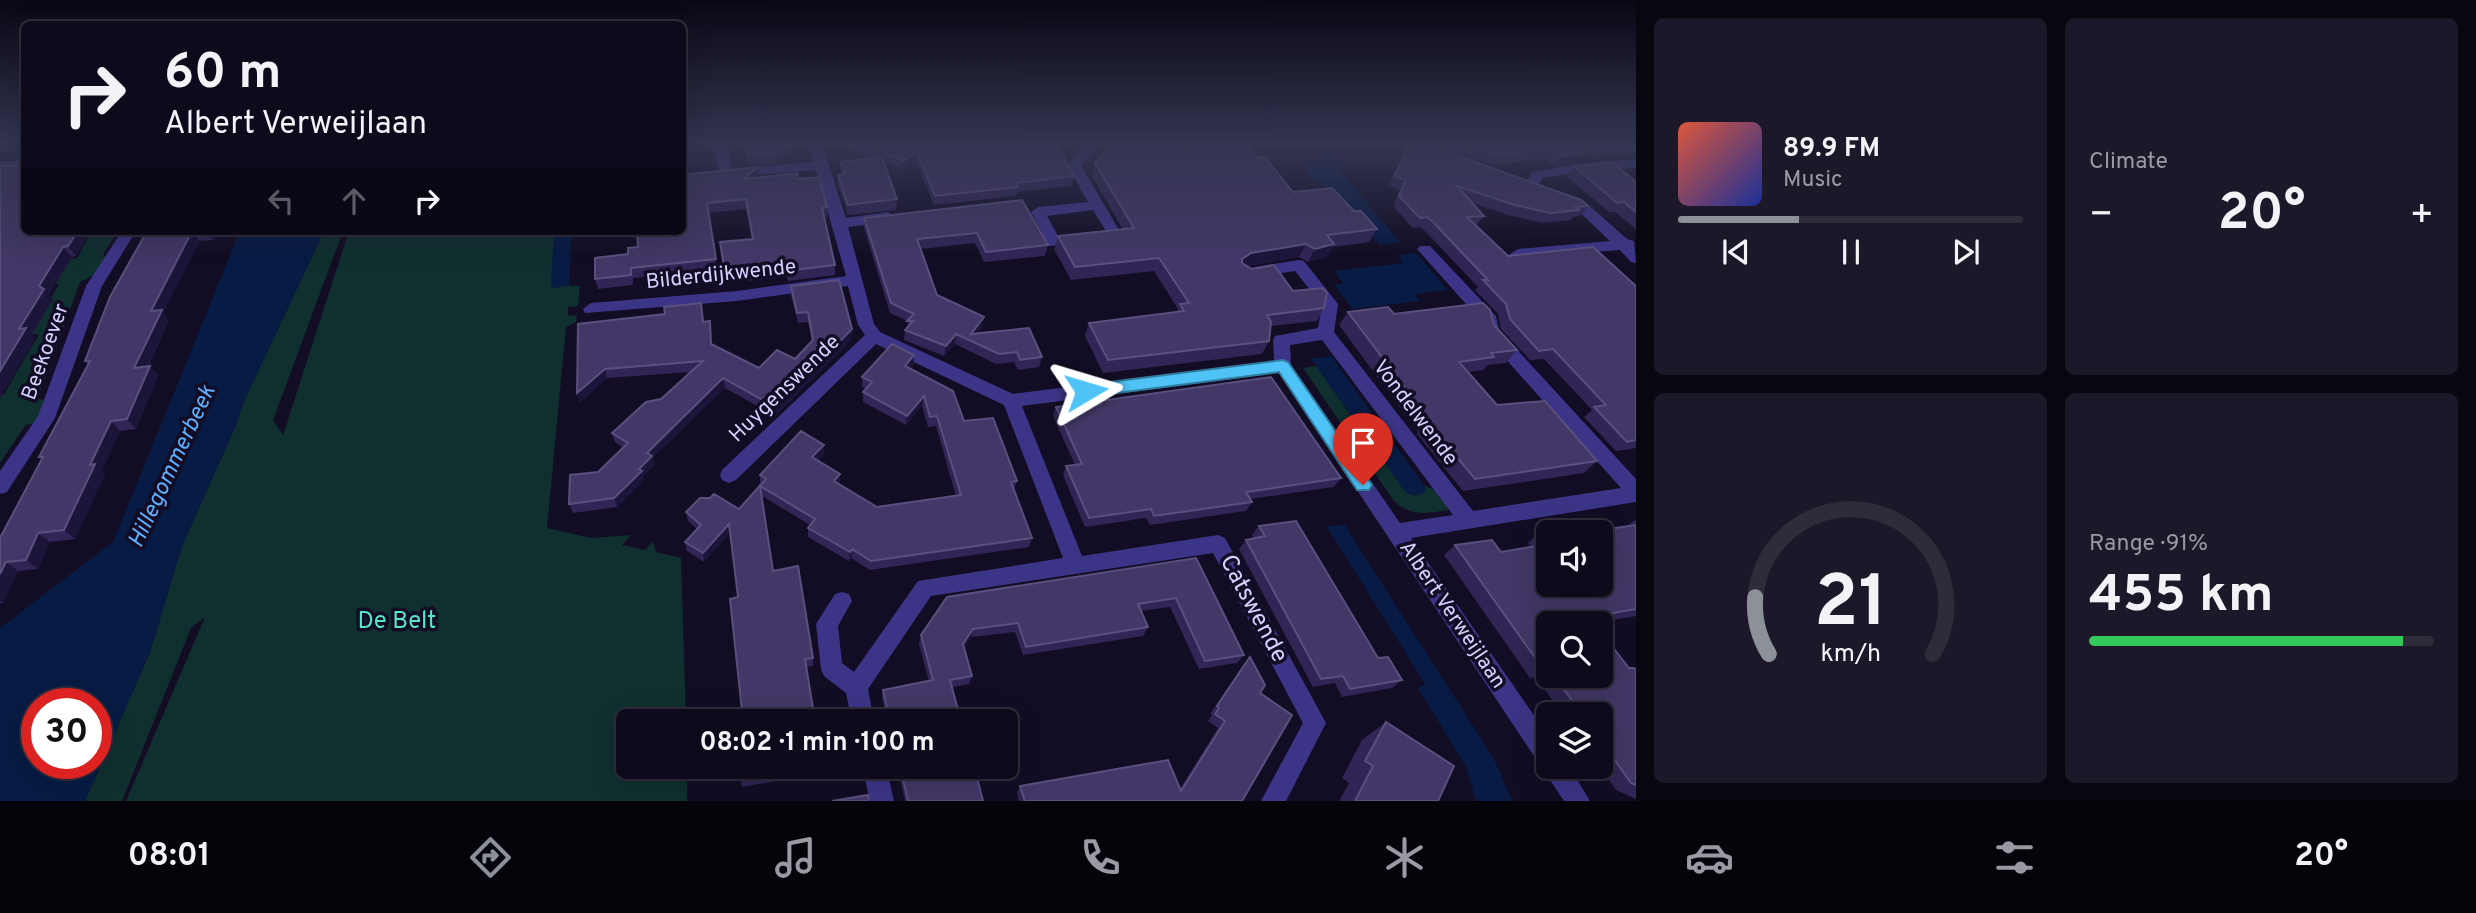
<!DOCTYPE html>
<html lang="en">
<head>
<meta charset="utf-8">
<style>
  body { margin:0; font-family:Overpass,sans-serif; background:#1c1829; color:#f1f3f6; height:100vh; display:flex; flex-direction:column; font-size:26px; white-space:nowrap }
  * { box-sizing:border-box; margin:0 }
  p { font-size:23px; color:#9b9aa3 }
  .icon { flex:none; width:38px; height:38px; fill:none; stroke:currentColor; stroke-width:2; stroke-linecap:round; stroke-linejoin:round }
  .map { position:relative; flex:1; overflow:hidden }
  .drawer { display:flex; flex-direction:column; gap:18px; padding:18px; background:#08060f; width:840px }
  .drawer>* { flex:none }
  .banner { position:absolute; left:21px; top:21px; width:665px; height:214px; border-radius:10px; box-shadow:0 7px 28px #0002,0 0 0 2px #2e2b3b; background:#0e0a1c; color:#f1f3f6; overflow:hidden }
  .tools { position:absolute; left:1536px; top:520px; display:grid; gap:14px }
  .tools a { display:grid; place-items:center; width:77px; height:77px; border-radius:10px; background:#0e0a1c; box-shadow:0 7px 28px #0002,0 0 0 2px #2e2b3b; font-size:35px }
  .speed { position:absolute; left:21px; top:688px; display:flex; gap:14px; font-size:35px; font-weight:700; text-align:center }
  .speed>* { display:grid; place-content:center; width:91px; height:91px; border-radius:50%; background:#0e0a1c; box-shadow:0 7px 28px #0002,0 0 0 2px #2e2b3b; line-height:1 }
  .speed .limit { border:10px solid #d22; background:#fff; color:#111 }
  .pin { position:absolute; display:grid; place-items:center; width:60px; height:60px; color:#fff; margin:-72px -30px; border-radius:50% 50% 50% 0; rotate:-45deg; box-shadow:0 0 7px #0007 }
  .pin .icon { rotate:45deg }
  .me { position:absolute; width:77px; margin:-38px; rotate:83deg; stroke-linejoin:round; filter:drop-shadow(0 0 5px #0008) }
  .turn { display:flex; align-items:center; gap:24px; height:147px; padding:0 28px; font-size:32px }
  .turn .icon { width:91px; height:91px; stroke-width:2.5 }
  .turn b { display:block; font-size:49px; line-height:60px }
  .lanes { display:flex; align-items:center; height:66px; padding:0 28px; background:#0003; justify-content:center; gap:35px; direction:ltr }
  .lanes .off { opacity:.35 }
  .big { font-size:52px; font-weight:700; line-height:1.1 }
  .drawer .tile { flex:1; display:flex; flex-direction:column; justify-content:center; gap:10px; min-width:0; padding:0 24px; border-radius:10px; background:#1c1829 }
  .drawer .dial { align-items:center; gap:0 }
  .dial svg { height:182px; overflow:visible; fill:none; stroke:#2e2b3b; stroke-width:7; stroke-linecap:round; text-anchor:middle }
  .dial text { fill:#f1f3f6; stroke:none }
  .song { display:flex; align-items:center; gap:21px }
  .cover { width:84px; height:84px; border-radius:10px; background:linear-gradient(135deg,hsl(10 70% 55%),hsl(230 70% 35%)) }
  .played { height:7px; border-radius:4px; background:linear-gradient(90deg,#8c9099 35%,#2e2b3b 35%) }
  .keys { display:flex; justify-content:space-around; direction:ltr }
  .heat { display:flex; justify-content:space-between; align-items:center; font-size:38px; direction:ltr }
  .charge { height:10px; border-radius:5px; background:linear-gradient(90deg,#34c759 91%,#2e2b3b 0) }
  .drawer .tiles { flex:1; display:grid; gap:18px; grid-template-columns:repeat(2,1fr) }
  .trip { position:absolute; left:616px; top:709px; width:402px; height:70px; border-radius:10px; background:#0e0a1c; box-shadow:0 7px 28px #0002,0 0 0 2px #2e2b3b; font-weight:700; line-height:70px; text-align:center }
  .tabs { display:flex; height:112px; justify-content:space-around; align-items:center; background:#06040b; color:#9b9aa3 }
  .tabs .icon { width:49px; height:49px }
  .tabs .active { color:#8c9099 }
  .tabs b { font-size:32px; color:#f1f3f6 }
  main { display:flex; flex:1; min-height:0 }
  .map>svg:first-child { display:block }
  .green { fill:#102f2f }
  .water { fill:#071b44; fill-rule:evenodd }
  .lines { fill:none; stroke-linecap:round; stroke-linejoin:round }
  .street { fill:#3c3587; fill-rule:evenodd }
  .wall { fill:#302554 }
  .shaded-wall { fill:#1c1439 }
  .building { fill:#423766; stroke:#59507e; stroke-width:2; fill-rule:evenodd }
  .route { fill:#4fc3f7; stroke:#337fa1; stroke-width:2 }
  .labels { text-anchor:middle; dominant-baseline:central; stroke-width:7; stroke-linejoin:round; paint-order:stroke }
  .street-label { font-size:21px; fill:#d8d1ff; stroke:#120d25 }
  .water-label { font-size:23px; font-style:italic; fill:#5fafff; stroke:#120d25 }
  .near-street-label { font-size:24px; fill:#d8d1ff; stroke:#120d25 }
  .near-park-label { font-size:24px; fill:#56e7c8; stroke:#120d25 }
</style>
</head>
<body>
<main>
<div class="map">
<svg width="1636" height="801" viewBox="0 0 1636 801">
  <rect width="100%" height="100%" fill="#120d25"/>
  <path class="green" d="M92,231H118L103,254L108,260L100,272L80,282L38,398L47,402L41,420L25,426L0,463V395L4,394L39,334H30L59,284L0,288V266L77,258Z
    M324,231H343L273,420L283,435L349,231H555L568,286H580L578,306L568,307V316L577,315L576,322L566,327L547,528L591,538L631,535L622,545L645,550L653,541L656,552L681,558L686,721H628V766L687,767V801H126L205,617L191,628L122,801H85L150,652L182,546L236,425L244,401Z
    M1316,366L1404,490L1416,496L1426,490L1424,485L1441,493L1452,509C1430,513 1411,518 1394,501L1303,368Z"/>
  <path class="water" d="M1329,155L1342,158V174L1400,242L1380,245L1338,195L1311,178L1305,169C1310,158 1318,156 1329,155Z
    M240,231H324L244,401L236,425L182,546L150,652L85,801H0V628L113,542ZM37,704H96V763H37Z
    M554,231H572L569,286L552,288L551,284Z
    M1416,253L1448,290L1415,294L1420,301L1353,309L1334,285L1343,283L1334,271L1403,263L1399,255Z
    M1331,356L1424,485L1426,490L1422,494L1410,495L1404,490L1311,359Z
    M1344,524L1494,759L1512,801H1476L1466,767L1418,688L1425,684L1327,527Z"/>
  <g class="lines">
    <path class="street" d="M713,144H727L732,169L814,162L809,146L825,144L823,147L846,218L888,212L895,217L888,222L848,227L874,324L880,332L1013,394L1274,361L1273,340L1275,336L1318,328L1322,305L1295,271L1255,277L1247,272L1255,267L1299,260L1304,261L1338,304L1334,332L1473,511L1621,488L1485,336L1482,322L1417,249L1420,246H1430L1496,316L1499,330L1636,479V502L1411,538L1549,737V766H1569L1590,801H1564L1279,373L1022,406L1082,556L1218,535L1225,538L1326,723L1286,801H1261L1303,723L1213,553L931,596L868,689L874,721H852L846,693L824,676L821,669L816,624L835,594L842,592L849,594L852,601L838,626L842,663L854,672L918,581L1063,558L1004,405L876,344L736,480L729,483L722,480L720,475L722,470L865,335L858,325L848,286L737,301L585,313L583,309L591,303L737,291L846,276L816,170L726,177L719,173ZM1322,340L1453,515L1400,523L1291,365L1290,345Z
      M1086,144H1101L1081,165L1122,235L1115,240L1049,246L1031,212L1038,207L1088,202L1067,165ZM1093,210L1106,231L1059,238L1047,216Z
      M24,160V168L0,170V162Z
      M1636,160V168L1593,170L1542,178L1537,188L1532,189L1525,185L1532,172L1537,171L1593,162Z
      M1568,194L1583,200L1627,239L1634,241L1636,263L1631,262L1620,250L1513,258L1510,254L1518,249L1610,241L1573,206L1563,201V195Z
      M122,231H136L102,286L55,418L7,492L0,494V471L38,416L86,286Z
      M862,766H886L894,801H870Z"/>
  </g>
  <path class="wall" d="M745,144H800L777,163L749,165Z
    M841,144H1056L1074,176L1071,186L1017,192L1016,196L934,205L916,162L902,170L884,162L897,199L896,210L848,215L838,185V175L841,174L840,162L874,158Z
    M1111,144H1193L1157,147L1257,158L1293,192L1354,211L1377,229L1369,242L1333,247L1327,257L1308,262L1299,257L1247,266L1324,308L1317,321L1271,326L1269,341L1262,354L1103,373L1085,336L1089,323L1177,312L1178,309L1154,271L1071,280L1054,249L1058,236L1123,230L1092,176L1095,163Z
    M1410,144L1588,206L1580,216L1573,217L1571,220L1543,223L1508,215L1473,203L1484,216L1476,226L1508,256L1636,286V448L1616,451L1584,417L1592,410L1544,359L1530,360L1501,329L1498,314L1475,290L1478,287L1426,232L1420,227L1413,228L1393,206L1400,190L1388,186Z
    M1428,144H1575L1584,152L1576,162L1554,166L1547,159L1492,165Z
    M1579,144H1636V152L1594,157Z
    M758,167L759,177L798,179L827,207V217L824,218L835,265V275L788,281L787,277L726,283L721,252L752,239L746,209L709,213L717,269L633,278V285L598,289L595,279L638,247L682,231V175Z
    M1575,167L1636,182V229L1615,212H1609L1567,177Z
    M1022,200L1048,245L1045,256L984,262L975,243L920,249L937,295L984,317L982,327L977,333L1042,357L1039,367L1018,370L1014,362L996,364L955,344L944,356L904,340L905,330L907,328L908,321L890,313L864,228V218Z
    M24,231H91L76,256L72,257L49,294L53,299L32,334L35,338L0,398Z
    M147,231H217L213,240L199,241L163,312L169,320L148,367L150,366L158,376L136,429L120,431L102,470L105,474L75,539L50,542L38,569L18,571L3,603H0V538L42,460L39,457L88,365L85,361Z
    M791,286L852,339L775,416L725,388L652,458L654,465L643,476L644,480L617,507L573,513L569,504L598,472L623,448L615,442L612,433L661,399L691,372L607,378L580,403L577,393L578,324L703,322L712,344L759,368L795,359L812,341L808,322L798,323L791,296Z
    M1348,312L1394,314L1494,325L1517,350L1506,363L1488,365L1483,370L1468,372L1497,405L1597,461L1584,473L1463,491L1417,434L1418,432L1339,325Z
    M914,355L913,365L910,369L964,421L1017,481L1014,490L1032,538L1029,547L870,570L851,558L849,561L808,537V528L810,525L762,496L773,571L813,658V666L806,667L743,720L738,597L730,533L704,562L687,551L685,542L697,529L688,521L686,512L739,509L760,484V475L824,445V454L818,461L840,474V483L839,484L877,507L956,496L936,426L928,427L922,406L906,425L863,402V392L866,389L862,387V377Z
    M1056,407L1341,478L1334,487L1250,499L1252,502L1246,511L1150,525L1146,518L1085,527L1063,475L1066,466L1075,465L1053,416Z
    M1636,519V616L1596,623H1549V676H1601L1629,668L1636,670V799L1616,790L1599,766H1601V714H1562L1536,677L1530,678L1444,555L1455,545L1501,552L1531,547L1528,543L1539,533L1588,532L1627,526Z
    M1259,526L1378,658L1402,680L1392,688L1342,697L1335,683L1313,687L1239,549L1246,540L1254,538L1252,535Z
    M1196,558L1244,655L1237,663L1199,669L1170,607L1141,611L1148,627L1143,636L1023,655L1015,632L971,637L964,647L972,676L969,684L952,687L961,721H887L882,698L883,690L929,681L919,644L921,635Z
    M1250,657L1260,693L1242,801H1019L1017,793L1020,786L1180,789L1218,728L1208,721L1212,715L1210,714L1243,665Z
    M1386,722L1438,801H1339L1349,783L1342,778L1362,740Z
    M792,766L793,778L742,787L741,780Z
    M897,766H974L983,801H905Z"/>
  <path class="shaded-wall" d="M787,144H800L777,163V152Z
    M917,152L916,162L902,170L903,161Z
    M1584,152L1576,162L1554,166L1562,156Z
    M758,167L759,177L744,179Z
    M78,231H91L76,256L68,246Z
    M192,231L199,241L163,312L169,320L142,378L134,368L151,311Z
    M207,231H217L213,240Z
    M1306,244L1299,257L1245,266L1236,272L1242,259L1251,253Z
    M1334,244L1327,257L1308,262L1315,249Z
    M63,247L72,257L49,294L53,299L32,334L35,338L0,398V371L39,286Z
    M984,317L982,327L971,341V334Z
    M852,329V339L775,416V407Z
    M956,334L955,344L944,356L946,346Z
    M914,355L913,365L904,376L905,366Z
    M150,366L158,376L136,429L127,419Z
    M605,369L607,378L580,403L577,393Z
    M723,378L725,388L652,458L654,465L643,476L644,480L617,507L614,498L639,469L647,453Z
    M924,396L922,406L906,425L907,416Z
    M111,421L120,431L102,470L105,474L75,539L64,530L90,465Z
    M824,445V454L812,467V457Z
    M840,474V483L834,491V481Z
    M729,524L730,533L704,562L703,553Z
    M38,533L50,542L38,569L26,560Z
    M852,549L851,558L849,561L850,552Z
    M6,562L18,571L3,603L0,601V574Z
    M973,629L971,637L961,652L963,644Z"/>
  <path class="building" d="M745,144H787L777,152L748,155Z
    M864,144H1056L1074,176L1016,183L1018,187L935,196L917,152L903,161Z
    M1111,144H1146L1159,148L1194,144H1246L1257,158L1265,157L1293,192L1332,188L1354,211H1361L1377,229L1327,235L1334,244L1315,249L1306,244L1251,253L1242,259V263L1252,269L1274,265L1293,291L1323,288L1327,293L1324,308L1267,315L1271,322L1269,341L1108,360L1089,323L1184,311L1180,304L1189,303L1159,258L1075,267L1058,236L1134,228L1095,163Z
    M1410,144H1425L1581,200L1588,206L1576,207L1579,210L1551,213L1515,205L1457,186L1484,216L1467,217L1508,256L1593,247L1636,286V440L1627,442L1594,407L1606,405L1553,349L1539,351L1510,319L1506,304L1483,280H1488L1433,222L1427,217L1420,218L1399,196L1406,180L1394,176Z
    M1466,144H1575L1584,152L1562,156L1554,149L1499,155Z
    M1599,144H1629L1602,147Z
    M882,157L897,199L848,205L838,175L845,174L840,162Z
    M1612,162L1636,182V212L1624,202L1617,203L1575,167Z
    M24,165V231H78L68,246L63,247L39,286L44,289L19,329L26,328L0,371V166Z
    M758,167L744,179L797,173L798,179L819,177L827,207L822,208L835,265L787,271L786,267L725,273L720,242L753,239L746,199L707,203L716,259L631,268V275L595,279V258L628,254V248L638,247L637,231H682V175Z
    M1022,200L1048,245L986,252L977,233L917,239L937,295L984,317L971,334L1029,328L1042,357L1020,360L1017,352L999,354L956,334L946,346L905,330L913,321H907L914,314L891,303L864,218Z
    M147,231H192L151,311L162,310L134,368L150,366L127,419L111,421L90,465L95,464L64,530L38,533L26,560L6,562L0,574V538L43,457H39L90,361H85L110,297Z
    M839,280L852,329L775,407L723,378L647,453L652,456L639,469L642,471L614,498L569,504L570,475L598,472L628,443L612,433L646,402L661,399L703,361L605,369L577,393L578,324L665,314L664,307L701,303L703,322L710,321L711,344L759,368L777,350L795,359L813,340L808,312L797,313L791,286Z
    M1483,303L1490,310L1494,325L1517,350L1491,353L1494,357L1459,362L1497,405L1545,401L1597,461L1475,479L1427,421H1430L1348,312L1388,307L1394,314Z
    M892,344L914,355L905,366L953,391L964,421L993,418L1017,481L1011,482L1032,538L871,561L852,549L850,552L808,528L815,519L760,486L773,571L798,566L813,658L805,659L815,721H737L743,720L730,599L738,597L729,524L703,553L685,542L701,525L686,512L700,498H710L714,494L739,509L766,479L760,475L801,431L824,445L812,457L840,474L834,481L877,507L961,495L937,416L930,417L924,396L907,416L863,392L872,382L862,377Z
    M1271,377L1341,478L1246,492L1252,502L1154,516L1151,509L1089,518L1066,466L1082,464L1056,407Z
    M1296,521L1378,658L1388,657L1402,680L1350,689L1343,676L1321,679L1246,540L1265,536L1259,526Z
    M1636,525V609L1590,617L1595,623H1549V668L1543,669L1455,545L1492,540L1501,552L1548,544L1539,533L1583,526L1588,532ZM1549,532H1601V584H1549Z
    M1196,558L1244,655L1205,661L1176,598L1138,604L1148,627L1026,647L1018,623L973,629L963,644L972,676L950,680L961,721H890L883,690L933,680L921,635L947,597Z
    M1601,632L1629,668H1634L1636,670V785L1631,783L1601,741V714H1582L1554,676H1601Z
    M1250,657L1265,685L1260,693L1292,715L1242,801H1025L1020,786L1168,760L1181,791L1225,721L1215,714L1219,708L1217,706Z
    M1386,722L1454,766L1438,801H1355L1373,766L1365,761Z
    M739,766H792L793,771L741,780Z
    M900,766H974L983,801H908Z
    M868,795L869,801H832Z"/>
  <linearGradient id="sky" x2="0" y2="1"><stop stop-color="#0a0714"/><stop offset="0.56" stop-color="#333551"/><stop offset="1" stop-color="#333551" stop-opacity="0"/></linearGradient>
  <rect width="1636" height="256" fill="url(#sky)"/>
  <path class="route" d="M1283,360L1288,362L1369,480L1372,485L1369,490H1357L1279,372L1086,397L1078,391L1086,385Z"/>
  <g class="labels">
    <g class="street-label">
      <text transform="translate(721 275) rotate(-6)">Bilderdijkwende</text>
      <text transform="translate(46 352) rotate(-70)">Beekoever</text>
      <text transform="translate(785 389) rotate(-44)">Huygenswende</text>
      <text transform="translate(1415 413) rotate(53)">Vondelwende</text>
      <text transform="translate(1452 615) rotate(56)">Albert Verweijlaan</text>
    </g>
    <g class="water-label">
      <text transform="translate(173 467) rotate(-65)">Hillegommerbeek</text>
    </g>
    <g class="near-street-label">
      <text transform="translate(1253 609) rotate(62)">Catswende</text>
    </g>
    <g class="near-park-label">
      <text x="397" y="622">De Belt</text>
    </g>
  </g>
</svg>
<div class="tools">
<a><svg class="icon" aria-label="sound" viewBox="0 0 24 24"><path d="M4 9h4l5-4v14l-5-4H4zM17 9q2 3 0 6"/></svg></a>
<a><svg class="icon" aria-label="search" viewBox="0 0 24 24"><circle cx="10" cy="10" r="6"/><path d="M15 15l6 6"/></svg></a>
<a><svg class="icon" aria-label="layers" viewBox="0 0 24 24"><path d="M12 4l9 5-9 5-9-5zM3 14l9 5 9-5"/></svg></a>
</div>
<div class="speed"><div class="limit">30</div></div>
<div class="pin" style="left:1363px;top:485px;background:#d93025"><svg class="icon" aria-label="arrive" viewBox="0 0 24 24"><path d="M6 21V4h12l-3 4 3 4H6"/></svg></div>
<svg class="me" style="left:1086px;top:391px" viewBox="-20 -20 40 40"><path d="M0-17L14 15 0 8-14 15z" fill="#4fc3f7" stroke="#fff" stroke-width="4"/></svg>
<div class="trip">08:02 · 1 min · 100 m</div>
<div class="banner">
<div class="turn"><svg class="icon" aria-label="right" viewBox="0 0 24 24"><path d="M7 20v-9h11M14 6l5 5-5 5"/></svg><div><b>60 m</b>Albert Verweijlaan</div></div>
<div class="lanes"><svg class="icon off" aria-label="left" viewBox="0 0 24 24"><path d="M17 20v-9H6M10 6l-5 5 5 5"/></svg><svg class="icon off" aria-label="ahead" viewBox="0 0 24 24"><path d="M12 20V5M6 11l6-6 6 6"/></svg><svg class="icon" aria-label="right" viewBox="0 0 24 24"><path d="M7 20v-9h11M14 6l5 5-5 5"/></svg></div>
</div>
</div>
<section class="drawer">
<div class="tiles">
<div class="tile">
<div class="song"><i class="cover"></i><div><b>89.9 FM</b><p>Music</p></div></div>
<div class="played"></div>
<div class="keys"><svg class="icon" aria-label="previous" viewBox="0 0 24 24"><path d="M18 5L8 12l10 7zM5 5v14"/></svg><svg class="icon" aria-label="pause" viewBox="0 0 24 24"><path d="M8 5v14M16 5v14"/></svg><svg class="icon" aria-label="next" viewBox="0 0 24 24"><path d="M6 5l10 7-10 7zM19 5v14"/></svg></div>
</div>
<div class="tile"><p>Climate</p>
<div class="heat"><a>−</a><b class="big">20°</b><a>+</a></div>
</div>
<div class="tile dial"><svg viewBox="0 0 100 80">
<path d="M14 69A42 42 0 1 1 86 69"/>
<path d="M14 69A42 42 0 0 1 8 44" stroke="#8c9099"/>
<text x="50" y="56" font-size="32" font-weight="700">21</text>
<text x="50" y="72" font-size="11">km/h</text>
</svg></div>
<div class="tile"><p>Range · 91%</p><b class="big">455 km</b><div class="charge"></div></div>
</div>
</section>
</main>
<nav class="tabs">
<b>08:01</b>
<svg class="icon active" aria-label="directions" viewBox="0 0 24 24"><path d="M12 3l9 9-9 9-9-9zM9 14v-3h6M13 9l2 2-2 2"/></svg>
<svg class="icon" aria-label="music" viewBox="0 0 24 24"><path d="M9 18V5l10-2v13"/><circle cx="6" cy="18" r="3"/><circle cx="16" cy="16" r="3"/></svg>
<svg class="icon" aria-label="phone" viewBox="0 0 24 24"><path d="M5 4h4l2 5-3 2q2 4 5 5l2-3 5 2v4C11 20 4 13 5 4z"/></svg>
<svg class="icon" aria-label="climate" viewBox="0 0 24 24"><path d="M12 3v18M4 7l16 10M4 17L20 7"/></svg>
<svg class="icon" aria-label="car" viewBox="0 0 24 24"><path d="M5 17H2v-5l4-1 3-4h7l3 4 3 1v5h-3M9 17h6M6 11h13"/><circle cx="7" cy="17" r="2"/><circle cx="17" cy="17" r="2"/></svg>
<svg class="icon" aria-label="filters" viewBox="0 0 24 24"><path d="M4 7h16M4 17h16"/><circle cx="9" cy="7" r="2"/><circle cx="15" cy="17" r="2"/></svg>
<b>20°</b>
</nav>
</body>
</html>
